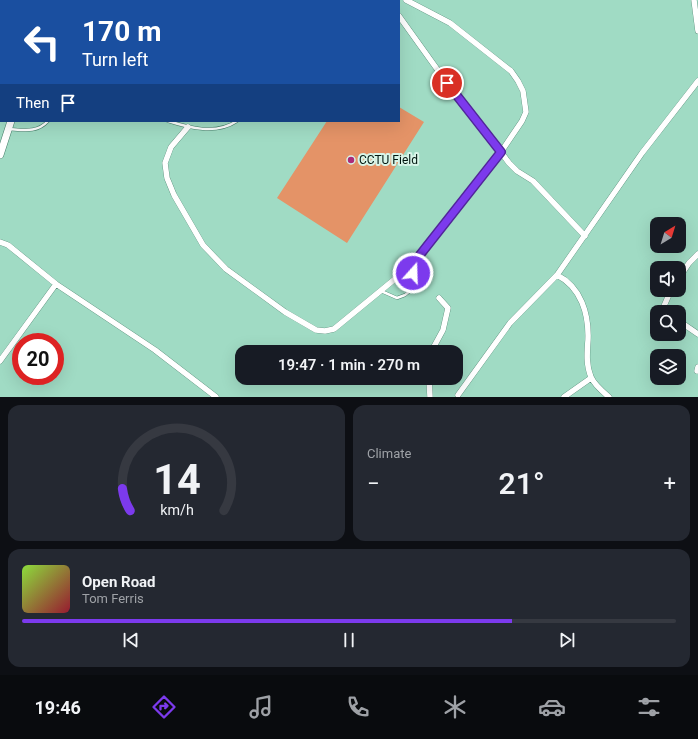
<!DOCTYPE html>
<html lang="en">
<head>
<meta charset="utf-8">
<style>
  body { margin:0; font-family:Roboto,sans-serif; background:#242831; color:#f1f3f6; height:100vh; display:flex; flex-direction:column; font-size:15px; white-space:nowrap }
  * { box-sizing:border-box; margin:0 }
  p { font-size:13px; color:#9ea1a6 }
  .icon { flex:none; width:22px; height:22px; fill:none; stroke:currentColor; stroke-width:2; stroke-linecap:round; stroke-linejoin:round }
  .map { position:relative; height:397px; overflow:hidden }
  .drawer { display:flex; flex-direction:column; gap:8px; padding:8px; background:#0d0f14; flex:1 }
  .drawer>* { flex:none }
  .top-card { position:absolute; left:0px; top:0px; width:400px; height:122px; box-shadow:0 4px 16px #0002; background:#1a4fa0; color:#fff; overflow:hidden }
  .needle { width:26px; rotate:38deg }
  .controls { position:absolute; left:650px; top:217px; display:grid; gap:8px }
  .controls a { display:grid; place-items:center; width:36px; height:36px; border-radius:8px; background:#171b24; box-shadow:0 4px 16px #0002; font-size:20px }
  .speed { position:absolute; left:12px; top:333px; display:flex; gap:8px; font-size:20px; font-weight:700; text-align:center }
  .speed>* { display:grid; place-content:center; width:52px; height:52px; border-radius:50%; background:#171b24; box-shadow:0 4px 16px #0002; line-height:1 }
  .speed .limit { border:6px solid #d22; background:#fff; color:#111 }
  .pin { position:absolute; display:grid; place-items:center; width:34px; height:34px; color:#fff; margin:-17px; border:2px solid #fff; border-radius:50%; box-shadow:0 1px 4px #0007 }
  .me { position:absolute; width:44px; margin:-22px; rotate:20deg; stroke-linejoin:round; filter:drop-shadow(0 0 3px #0008) }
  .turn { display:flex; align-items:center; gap:14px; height:84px; padding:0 16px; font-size:18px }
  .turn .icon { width:52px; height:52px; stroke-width:2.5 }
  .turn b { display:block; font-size:28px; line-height:34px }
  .then { display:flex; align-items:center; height:38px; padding:0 16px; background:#0003; gap:8px; font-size:15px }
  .big { font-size:30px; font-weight:600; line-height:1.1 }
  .drawer .widget { flex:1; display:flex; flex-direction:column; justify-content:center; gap:6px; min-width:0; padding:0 14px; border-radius:12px; background:#242831 }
  .drawer .dial { align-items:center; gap:0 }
  .dial svg { height:104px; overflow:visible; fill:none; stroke:#363941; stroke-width:7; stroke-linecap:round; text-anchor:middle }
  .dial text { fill:#f1f3f6; stroke:none }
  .song { display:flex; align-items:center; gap:12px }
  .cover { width:48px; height:48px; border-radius:6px; background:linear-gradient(135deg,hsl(90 70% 55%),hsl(350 70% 35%)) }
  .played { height:4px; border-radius:2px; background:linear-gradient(90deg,#7c3aed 75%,#363941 75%) }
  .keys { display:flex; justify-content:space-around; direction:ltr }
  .heat { display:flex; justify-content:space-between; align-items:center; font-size:22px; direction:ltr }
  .drawer .tiles { flex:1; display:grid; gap:8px; grid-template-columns:1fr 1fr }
  .widget:last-child { grid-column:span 2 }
  .trip { position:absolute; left:235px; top:345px; width:228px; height:40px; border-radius:12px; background:#171b24; box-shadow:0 4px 16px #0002; font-weight:600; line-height:40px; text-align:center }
  .tab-bar { display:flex; height:64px; justify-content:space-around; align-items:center; background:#090b0e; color:#9ea1a6 }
  .tab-bar .icon { width:28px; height:28px }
  .tab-bar .current { color:#7c3aed }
  .tab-bar b { font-size:18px; color:#f1f3f6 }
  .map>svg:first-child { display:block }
  .green { fill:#e49367 }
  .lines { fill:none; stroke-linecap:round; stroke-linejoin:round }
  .service-casing { stroke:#467f6a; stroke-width:3.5 }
  .minor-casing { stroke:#467f6a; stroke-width:6 }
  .tertiary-casing { stroke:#467f6a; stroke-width:8 }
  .service { stroke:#fff; stroke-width:2.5 }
  .minor { stroke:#fff; stroke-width:5.5 }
  .tertiary { stroke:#fff; stroke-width:7 }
  .route-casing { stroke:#51269a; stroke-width:10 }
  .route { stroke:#7c3aed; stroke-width:7 }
  .poi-dot { fill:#ac2b79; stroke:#d8f5e8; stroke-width:1.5 }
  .labels { text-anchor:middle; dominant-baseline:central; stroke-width:4; stroke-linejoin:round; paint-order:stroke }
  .poi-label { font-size:12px; fill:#01160f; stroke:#d8f5e8; text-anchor:start }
</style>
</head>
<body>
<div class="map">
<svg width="698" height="397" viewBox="0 0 698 397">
  <rect width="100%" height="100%" fill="#a0dbc4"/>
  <path class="green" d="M399,107L424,122L347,243L277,198L327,121H399Z"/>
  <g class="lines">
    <g class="service-casing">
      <path id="service" d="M377,0L378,1
        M152,1L153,0
        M306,1L307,0
        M393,1V0
        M168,121C190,128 216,135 237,121
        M9,129C24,130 37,133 48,121
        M381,291L397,298L405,295L410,291L415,281L412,265"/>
    </g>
    <g class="minor-casing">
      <path id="minor" d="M694,0L698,31
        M399,16L447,83L484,129L509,163L517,171L533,181L585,236
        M0,41L1,42
        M188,127L171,147L165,163L167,178L174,195L203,245L226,269L285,312L316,330L325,331L334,329L412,265L501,152L522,121L526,112L523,91L518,81L511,71L450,23L406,0
        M0,242L8,245L56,284L155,350L216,397
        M557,275C581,287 589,314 588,340C587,353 586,365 591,377C594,384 603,392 609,397
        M679,278L689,263L698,254
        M666,312L664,306L671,290
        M679,321L698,334
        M431,352L443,330L448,308L439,298
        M0,361L56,284
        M697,371L698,367
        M429,378L430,397
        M458,395L510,323L557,275L642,153L698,81
        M564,397L591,378"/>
    </g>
    <g class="tertiary-casing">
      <path id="tertiary" d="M46,1V0
        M0,155L11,121"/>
    </g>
    <use href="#service" class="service"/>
    <use href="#minor" class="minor"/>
    <use href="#tertiary" class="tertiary"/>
  </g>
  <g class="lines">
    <g class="route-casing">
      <path id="route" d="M413,273L412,265L501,152L447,83"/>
    </g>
    <use href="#route" class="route"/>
  </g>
  <circle class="poi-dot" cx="351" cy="160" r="4"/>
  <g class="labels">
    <g class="poi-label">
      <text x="359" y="160">CCTU Field</text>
    </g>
  </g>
</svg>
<div class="controls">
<a><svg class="needle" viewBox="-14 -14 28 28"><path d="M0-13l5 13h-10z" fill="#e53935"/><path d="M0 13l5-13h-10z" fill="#9ea1a6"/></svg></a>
<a><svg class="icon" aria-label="sound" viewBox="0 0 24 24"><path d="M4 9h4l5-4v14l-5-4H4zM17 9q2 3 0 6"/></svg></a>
<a><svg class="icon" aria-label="search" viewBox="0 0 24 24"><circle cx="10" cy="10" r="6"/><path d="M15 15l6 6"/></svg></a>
<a><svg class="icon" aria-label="layers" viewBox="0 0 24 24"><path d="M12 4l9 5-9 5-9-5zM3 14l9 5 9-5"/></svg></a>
</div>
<div class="speed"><div class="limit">20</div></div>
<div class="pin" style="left:447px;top:83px;background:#d93025"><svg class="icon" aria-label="arrive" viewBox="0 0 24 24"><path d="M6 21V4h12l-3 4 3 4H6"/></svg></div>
<svg class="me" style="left:413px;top:273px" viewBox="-20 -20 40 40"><circle r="17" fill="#7c3aed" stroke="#fff" stroke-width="3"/><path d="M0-11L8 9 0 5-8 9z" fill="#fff"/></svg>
<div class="trip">19:47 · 1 min · 270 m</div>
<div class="top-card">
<div class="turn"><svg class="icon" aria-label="left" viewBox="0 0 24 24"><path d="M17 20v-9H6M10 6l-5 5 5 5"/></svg><div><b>170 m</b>Turn left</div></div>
<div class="then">Then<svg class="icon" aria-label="arrive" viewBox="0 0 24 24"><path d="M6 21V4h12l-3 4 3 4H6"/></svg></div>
</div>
</div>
<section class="drawer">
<div class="tiles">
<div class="widget dial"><svg viewBox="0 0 100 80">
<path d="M14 69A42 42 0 1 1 86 69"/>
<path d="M14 69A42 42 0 0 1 8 52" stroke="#7c3aed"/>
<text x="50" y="56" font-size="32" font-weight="700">14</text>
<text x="50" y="72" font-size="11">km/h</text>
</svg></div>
<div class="widget"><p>Climate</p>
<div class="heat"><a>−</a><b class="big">21°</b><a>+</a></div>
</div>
<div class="widget">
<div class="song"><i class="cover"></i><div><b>Open Road</b><p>Tom Ferris</p></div></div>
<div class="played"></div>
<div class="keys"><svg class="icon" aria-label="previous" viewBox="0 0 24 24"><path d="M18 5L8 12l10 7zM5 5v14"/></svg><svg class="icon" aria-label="pause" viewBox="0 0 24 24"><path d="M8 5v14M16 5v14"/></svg><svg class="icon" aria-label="next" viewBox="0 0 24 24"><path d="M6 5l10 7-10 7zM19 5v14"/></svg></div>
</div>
</div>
</section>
<nav class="tab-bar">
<b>19:46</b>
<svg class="icon current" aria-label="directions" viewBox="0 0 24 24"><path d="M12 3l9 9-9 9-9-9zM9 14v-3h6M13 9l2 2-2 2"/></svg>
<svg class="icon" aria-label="music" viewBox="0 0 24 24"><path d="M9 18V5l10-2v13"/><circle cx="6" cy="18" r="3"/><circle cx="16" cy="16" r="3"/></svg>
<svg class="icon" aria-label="phone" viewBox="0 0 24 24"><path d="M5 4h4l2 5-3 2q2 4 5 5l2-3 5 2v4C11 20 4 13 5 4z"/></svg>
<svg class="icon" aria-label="climate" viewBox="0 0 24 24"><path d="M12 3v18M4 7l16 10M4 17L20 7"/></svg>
<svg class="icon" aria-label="car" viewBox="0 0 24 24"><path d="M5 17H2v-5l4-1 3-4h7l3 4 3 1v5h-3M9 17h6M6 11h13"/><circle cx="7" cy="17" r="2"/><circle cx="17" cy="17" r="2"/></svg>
<svg class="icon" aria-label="filters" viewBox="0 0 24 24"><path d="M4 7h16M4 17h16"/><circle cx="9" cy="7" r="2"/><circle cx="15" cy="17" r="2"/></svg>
</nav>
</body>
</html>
